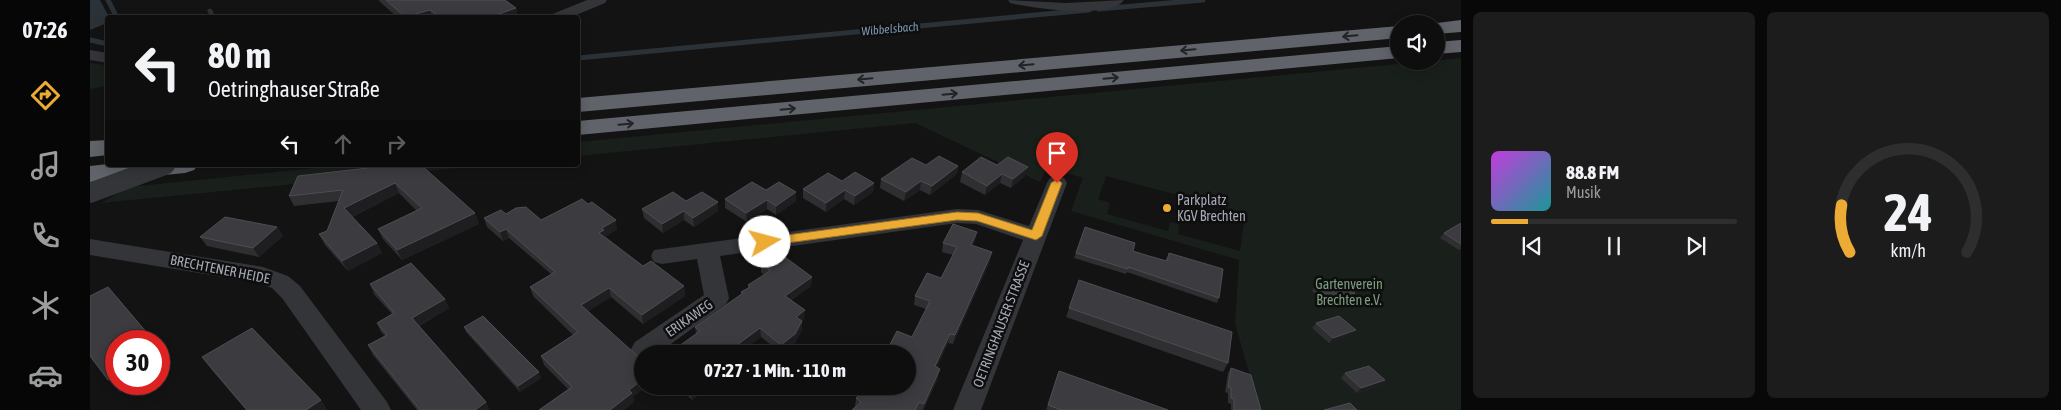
<!DOCTYPE html>
<html lang="de">
<head>
<meta charset="utf-8">
<style>
  body { margin:0; font-family:"Asap Condensed",sans-serif; background:#1c1c1d; color:#f1f3f6; height:100vh; display:flex; flex-direction:column; font-size:19px; white-space:nowrap }
  * { box-sizing:border-box; margin:0 }
  p { font-size:16px; color:#9b9c9e }
  .icon { flex:none; width:28px; height:28px; fill:none; stroke:currentColor; stroke-width:2; stroke-linecap:round; stroke-linejoin:round }
  .map { position:relative; flex:1; overflow:hidden }
  .sheet { display:flex; flex-direction:column; gap:12px; padding:12px; background:#080808; width:600px }
  .sheet>* { flex:none }
  .guide { position:absolute; left:15px; top:15px; width:475px; height:152px; border-radius:5px; box-shadow:0 2px 12px #0003,0 0 0 1px #2e2e2f; background:#0e0e0f; color:#f1f3f6; overflow:hidden }
  .fabs { position:absolute; left:1300px; top:15px; display:grid; gap:10px }
  .fabs a { display:grid; place-items:center; width:55px; height:55px; border-radius:50%; background:#0e0e0f; box-shadow:0 2px 12px #0003,0 0 0 1px #2e2e2f; font-size:25px }
  .speed { position:absolute; left:15px; top:330px; display:flex; gap:10px; font-size:25px; font-weight:700; text-align:center }
  .speed>* { display:grid; place-content:center; width:65px; height:65px; border-radius:50%; background:#0e0e0f; box-shadow:0 2px 12px #0003,0 0 0 1px #2e2e2f; line-height:1 }
  .speed .limit { border:8px solid #d22; background:#fff; color:#111 }
  .pin { position:absolute; display:grid; place-items:center; width:42px; height:42px; color:#fff; margin:-51px -21px; border-radius:50% 50% 50% 0; rotate:-45deg; box-shadow:0 0 5px #0007 }
  .pin .icon { rotate:45deg }
  .me { position:absolute; width:55px; margin:-28px; rotate:82deg; stroke-linejoin:round; filter:drop-shadow(0 0 4px #0008) }
  .turn { display:flex; align-items:center; gap:18px; height:105px; padding:0 20px; font-size:22px }
  .turn .icon { width:65px; height:65px; stroke-width:2.5 }
  .turn b { display:block; font-size:35px; line-height:42px }
  .lanes { display:flex; align-items:center; height:48px; padding:0 20px; background:#0003; justify-content:center; gap:25px; direction:ltr }
  .lanes .off { opacity:.35 }
  .sheet .card { flex:1; display:flex; flex-direction:column; justify-content:center; gap:8px; min-width:0; padding:0 18px; border-radius:8px; background:#1c1c1d }
  .sheet .dial { align-items:center; gap:0 }
  .dial svg { height:130px; overflow:visible; fill:none; stroke:#2e2e2f; stroke-width:7; stroke-linecap:round; text-anchor:middle }
  .dial text { fill:#f1f3f6; stroke:none }
  .song { display:flex; align-items:center; gap:15px }
  .cover { width:60px; height:60px; border-radius:8px; background:linear-gradient(135deg,hsl(290 70% 55%),hsl(180 70% 35%)) }
  .played { height:5px; border-radius:2px; background:linear-gradient(90deg,#ecab34 15%,#2e2e2f 15%) }
  .keys { display:flex; justify-content:space-around; direction:ltr }
  .sheet .tiles { flex:1; display:grid; gap:12px; grid-template-columns:repeat(2,1fr) }
  .trip { position:absolute; left:544px; top:345px; width:282px; height:50px; border-radius:25px; background:#0e0e0f; box-shadow:0 2px 12px #0003,0 0 0 1px #2e2e2f; font-weight:700; line-height:50px; text-align:center }
  main { display:flex; flex:1; min-height:0 }
  .tab-bar { display:flex; flex-direction:column; width:90px; justify-content:space-around; align-items:center; background:#060606; color:#9b9c9e }
  .tab-bar .icon { width:35px; height:35px }
  .tab-bar .selected { color:#ecab34 }
  .tab-bar b { font-size:22px; color:#f1f3f6 }
  .map>svg:first-child { display:block }
  .green { fill:#191f1a; fill-rule:evenodd }
  .water { fill:#2a3238 }
  .lines { fill:none; stroke-linecap:round; stroke-linejoin:round }
  .stream { stroke:#2a3238; stroke-width:5 }
  .minor { fill:#343539; fill-rule:evenodd }
  .motorway { fill:#60636a; fill-rule:evenodd }
  .minor-bridge { stroke:#343539; stroke-width:20 }
  .wall { fill:#2f2f32 }
  .shaded-wall { fill:#1e1e20 }
  .building { fill:#3c3c40; stroke:#4c4e52 }
  .oneway { stroke:#222326 }
  .route { fill:#ecab34; stroke:#996f22 }
  .poi-dot { fill:#ecab34; stroke:#0e0e0f; stroke-width:2 }
  .labels { text-anchor:middle; dominant-baseline:central; stroke-width:5; stroke-linejoin:round; paint-order:stroke }
  .far-water-label { font-size:12px; font-style:italic; fill:#7c98af; stroke:#0e0e0f }
  .poi-label { font-size:14px; fill:#a5aab5; stroke:#0e0e0f; text-anchor:start }
  .street-label { font-size:14px; fill:#a5aab5; stroke:#0e0e0f }
  .park-label { font-size:14px; fill:#7c9f7e; stroke:#0e0e0f }
</style>
</head>
<body>
<main>
<nav class="tab-bar">
<b>07:26</b>
<svg class="icon selected" aria-label="directions" viewBox="0 0 24 24"><path d="M12 3l9 9-9 9-9-9zM9 14v-3h6M13 9l2 2-2 2"/></svg>
<svg class="icon" aria-label="music" viewBox="0 0 24 24"><path d="M9 18V5l10-2v13"/><circle cx="6" cy="18" r="3"/><circle cx="16" cy="16" r="3"/></svg>
<svg class="icon" aria-label="phone" viewBox="0 0 24 24"><path d="M5 4h4l2 5-3 2q2 4 5 5l2-3 5 2v4C11 20 4 13 5 4z"/></svg>
<svg class="icon" aria-label="climate" viewBox="0 0 24 24"><path d="M12 3v18M4 7l16 10M4 17L20 7"/></svg>
<svg class="icon" aria-label="car" viewBox="0 0 24 24"><path d="M5 17H2v-5l4-1 3-4h7l3 4 3 1v5h-3M9 17h6M6 11h13"/><circle cx="7" cy="17" r="2"/><circle cx="17" cy="17" r="2"/></svg>
</nav>
<div class="map">
<svg width="1371" height="410" viewBox="0 0 1371 410">
  <rect width="100%" height="100%" fill="#131314"/>
  <path class="green" d="M1371,58V410H1170L1145,324L1149,260L981,211L993,178L957,167L950,182L825,123L488,156V142ZM1016,176L1155,213L1150,251L1088,234L1089,224L1080,222L1078,231L1017,214L1020,203L1008,199Z
    M0,63L17,65V86L0,89Z
    M255,165H398L11,203L39,187Z"/>
  <path class="water" d="M0,0H10L19,17L17,23L0,30Z"/>
  <g class="lines">
    <path class="stream" d="M18,0L27,18
      M1009,9L1113,0
      M120,11L123,18
      M0,40L18,44
      M488,58L999,10"/>
    <path class="minor" d="M497,0H517L515,3L479,18H458L460,15Z
      M918,0L976,3L1034,0C1020,20 942,8 920,3Z
      M0,50L18,53V63L0,60Z
      M967,177L974,178L977,183L891,410H863L933,240L886,224L867,223L630,256L639,298L636,304L567,354H552V359L545,356L541,349L545,342L614,295L607,259L572,264L564,262L561,256L564,250L867,209L888,210L939,226L957,183L960,178Z
      M0,239L173,267L198,276L210,286L297,402L301,410H271L192,298L182,288L169,283L0,255Z"/>
    <path class="motorway" d="M1371,20V32L1346,34V24H1339Z
      M1309,26V38L488,112V98Z
      M1371,40V52L1346,54V42Z
      M1309,46V58L488,135V121Z
      M18,140V155L0,157V141Z
      M18,164V165H108L104,170L95,173L0,182V166Z"/>
    <path class="minor-bridge" d="M0,193L75,165"/>
  </g>
  <path class="wall" d="M288,0H415L426,8L428,17L308,18Z
    M304,165L385,213L389,224L312,260L293,239L288,229L327,211L309,193L262,217L287,243L292,253L258,271L235,245L229,234L237,231L249,201L204,206L199,196Z
    M836,165L868,166L867,174L840,195L830,190L814,201L790,188L791,179Z
    M907,165L935,176L921,188L910,183L895,195L870,182L872,172Z
    M784,183L783,192L764,205L754,199L736,212L713,198V189Z
    M676,190L706,192V201L686,215L677,209L657,222L635,208V199Z
    M596,201L628,202V211L604,227L594,220L573,233L554,218L552,209Z
    M498,204L527,229L515,237H516L553,266L594,286L595,296L553,324L521,297L498,311L543,397L544,402L534,410H449L478,389L454,365L451,356L483,335L443,296L440,287L461,274L419,238L413,241L397,227L394,218L416,214L451,220Z
    M1371,223V249L1369,250L1350,238L1354,233Z
    M187,227L193,236L169,257L117,246L110,237Z
    M995,227L1043,251L1075,261L1079,253L1129,298L1127,303L1037,272L1036,274L984,258Z
    M885,241L883,245L900,261L863,344L858,343L847,367L848,378L833,410H762L765,407L766,398L779,386L822,337L836,309L824,305L825,296L851,278L863,255L852,252L853,243Z
    M671,263L722,277L721,286L701,300L714,319L712,321V330L705,343L691,353L671,337L648,354H578L606,334L605,327L652,294L651,292L658,288V285L674,275L671,272Z
    M989,280L1138,363L1133,372L976,317Z
    M280,284L355,299L359,308L329,326L396,402L399,410H327L283,355L278,345L295,336L291,332L287,323L302,314L284,294Z
    M1225,286L1265,293L1261,298L1238,305L1222,291Z
    M1226,323L1262,335L1239,343L1222,328Z
    M374,327L451,378L430,392L376,332Z
    M112,357L231,400L237,410H156L122,370Z
    M1141,368L1171,410H1141V404L1138,403V393L1135,392L1138,373Z
    M969,371L1078,410H956Z
    M1255,373L1295,380L1291,385L1267,393L1251,378Z
    M588,386H620L602,400Z"/>
  <path class="shaded-wall" d="M426,8L428,18H398Z
    M340,10L342,18L315,17Z
    M868,166L867,174L840,195L842,186Z
    M938,167L935,176L921,188L923,179Z
    M912,174L910,183L895,195L897,186Z
    M831,181L830,190L814,201L816,192Z
    M305,183L309,193L259,218L254,208Z
    M784,183L783,192L764,205L765,196Z
    M755,190L754,199L736,212V203Z
    M706,192V201L686,215V206Z
    M677,200V209L657,222L656,213Z
    M628,202V211L604,227L603,218Z
    M594,211V220L573,233L572,224Z
    M385,213L389,224L312,260L307,250Z
    M526,220L527,229L515,237L516,239L509,233L512,228Z
    M187,227L193,236L169,257L163,248Z
    M416,229L419,238L413,241L410,232Z
    M887,232L885,241L879,254L881,245Z
    M287,243L292,253L258,271L252,261Z
    M902,252L900,261L863,344L865,335Z
    M722,277L721,286L694,304L695,296Z
    M594,286L595,296L553,324L552,315Z
    M519,288L521,297L493,314L491,305Z
    M1265,293L1261,298L1238,305L1242,299Z
    M355,299L359,308L326,327L322,318Z
    M715,310L714,319L706,326V317Z
    M712,321V330L705,343L691,353V345Z
    M670,328L671,337L648,354H636Z
    M1266,330L1262,335L1239,343L1243,338Z
    M860,334L858,343L843,375L845,366Z
    M71,350L82,363L69,371V351Z
    M850,369L848,378L832,410L834,404Z
    M449,372L451,378L430,392L428,386Z
    M26,375V384H46L30,393L18,380Z
    M552,380V386H558L543,397L544,402L534,410H520L539,390Z
    M1295,380L1291,385L1267,393L1271,388Z
    M608,386H620L602,400L601,391Z
    M231,400L237,410H216Z
    M396,402L399,410H385Z"/>
  <path class="building" d="M296,0H415L426,8L398,18H352L340,10L315,17Z
    M849,156L868,166L842,186L831,181L816,192L791,179L822,158L836,165Z
    M891,157L907,165L918,157L938,167L923,179L912,174L897,186L872,172Z
    M304,165H331L385,213L307,250L288,229L332,208L305,183L254,208L287,243L252,261L229,234L237,231L253,190L199,196L208,176Z
    M765,172L784,183L765,196L755,190L736,203L713,189L738,173L752,181Z
    M662,182L676,190L689,182L706,192L686,206L677,200L656,213L635,199Z
    M583,192L596,201L612,192L628,202L603,218L594,211L572,224L552,209Z
    M492,199L498,204L502,202L526,220L512,228L514,230L509,233L553,266L561,261L594,286L552,315L519,288L491,305L552,360V380L539,390L542,393L520,410H449L482,387L451,356L488,332L440,287L465,272L416,229L410,232L394,218L411,210L416,214L426,208L436,207L451,220Z
    M135,217L187,227L163,248L110,237Z
    M1371,223V244L1354,233Z
    M863,224L887,232L881,245L902,252L865,335L860,334L845,366L850,369L834,404L829,402L825,410H762L771,402L766,398L779,386H818V354H795L807,331L822,337L840,301L825,296L837,273L851,278L867,247L853,243Z
    M995,227L1045,243L1043,251L1059,256L1077,261L1079,253L1133,269L1129,298L1038,267V269L986,253Z
    M688,252L722,277L695,296L715,310L706,317L712,321L705,334L691,345L670,328L636,353L637,354H578L610,331L605,327L653,293L651,292L660,287L658,285L680,271L671,263Z
    M321,263L355,299L322,318L396,402L385,410H330L278,345L297,335L287,323L304,313L280,284Z
    M989,280L1142,332L1138,363L979,308Z
    M1249,280L1265,293L1242,299L1225,286Z
    M18,287L64,341H26V375L18,380L0,356V296Z
    M393,316L449,372L428,386L374,327Z
    M1249,316L1266,330L1243,338L1226,323Z
    M162,328L231,400L216,410H157L112,357Z
    M1279,366L1295,380L1271,388L1255,373Z
    M1141,368L1161,375L1171,410H1144V399L1141,398V388L1138,387Z
    M969,371L1078,410H971L958,405Z
    M596,386H608L601,391Z
    M1260,403L1267,410H1234Z"/>
  <defs><path id="oneway-shaft" d="M-6 0H5M1.5-3L5.5 0L1.5 3" fill="none" stroke-width="1.6" stroke-linecap="round" stroke-linejoin="round" transform="scale(1.25)"/></defs>
  <g class="oneway">
    <use href="#oneway-shaft" transform="translate(1260 36) rotate(175)"/>
    <use href="#oneway-shaft" transform="translate(1098 50) rotate(175)"/>
    <use href="#oneway-shaft" transform="translate(936 65) rotate(175)"/>
    <use href="#oneway-shaft" transform="translate(1021 78) rotate(-5)"/>
    <use href="#oneway-shaft" transform="translate(775 79) rotate(175)"/>
    <use href="#oneway-shaft" transform="translate(860 94) rotate(-5)"/>
    <use href="#oneway-shaft" transform="translate(698 109) rotate(-5)"/>
    <use href="#oneway-shaft" transform="translate(536 124) rotate(-5)"/>
  </g>
  <path class="route" d="M967,179L972,183L952,236L946,240L887,221L867,220L675,246L669,242L675,238L867,212L888,213L942,230L961,183Z"/>
  <circle class="poi-dot" cx="1077" cy="208" r="5"/>
  <g class="labels">
    <g class="far-water-label">
      <text transform="translate(800 29) rotate(-5)">Wibbelsbach</text>
    </g>
    <g class="poi-label">
      <text x="1087" y="200">Parkplatz<tspan x="1087" dy="16">KGV Brechten</tspan></text>
    </g>
    <g class="street-label">
      <text transform="translate(130 269) rotate(11)">BRECHTENER HEIDE</text>
      <text transform="translate(599 318) rotate(-35)">ERIKAWEG</text>
      <text transform="translate(911 324) rotate(-69)">OETRINGHAUSER STRASSE</text>
    </g>
    <g class="park-label">
      <text x="1259" y="284">Gartenverein<tspan x="1259" dy="16">Brechten e.V.</tspan></text>
    </g>
  </g>
</svg>
<div class="fabs">
<a><svg class="icon" aria-label="sound" viewBox="0 0 24 24"><path d="M4 9h4l5-4v14l-5-4H4zM17 9q2 3 0 6"/></svg></a>
</div>
<div class="speed"><div class="limit">30</div></div>
<div class="pin" style="left:967px;top:183px;background:#d93025"><svg class="icon" aria-label="arrive" viewBox="0 0 24 24"><path d="M6 21V4h12l-3 4 3 4H6"/></svg></div>
<svg class="me" style="left:675px;top:242px" viewBox="-20 -20 40 40"><circle r="19" fill="#fff"/><path d="M0-13L10 11 0 6-10 11z" fill="#ecab34"/></svg>
<div class="trip">07:27 · 1 Min. · 110 m</div>
<div class="guide">
<div class="turn"><svg class="icon" aria-label="left" viewBox="0 0 24 24"><path d="M17 20v-9H6M10 6l-5 5 5 5"/></svg><div><b>80 m</b>Oetringhauser Straße</div></div>
<div class="lanes"><svg class="icon" aria-label="left" viewBox="0 0 24 24"><path d="M17 20v-9H6M10 6l-5 5 5 5"/></svg><svg class="icon off" aria-label="ahead" viewBox="0 0 24 24"><path d="M12 20V5M6 11l6-6 6 6"/></svg><svg class="icon off" aria-label="right" viewBox="0 0 24 24"><path d="M7 20v-9h11M14 6l5 5-5 5"/></svg></div>
</div>
</div>
<section class="sheet">
<div class="tiles">
<div class="card">
<div class="song"><i class="cover"></i><div><b>88.8 FM</b><p>Musik</p></div></div>
<div class="played"></div>
<div class="keys"><svg class="icon" aria-label="previous" viewBox="0 0 24 24"><path d="M18 5L8 12l10 7zM5 5v14"/></svg><svg class="icon" aria-label="pause" viewBox="0 0 24 24"><path d="M8 5v14M16 5v14"/></svg><svg class="icon" aria-label="next" viewBox="0 0 24 24"><path d="M6 5l10 7-10 7zM19 5v14"/></svg></div>
</div>
<div class="card dial"><svg viewBox="0 0 100 80">
<path d="M14 69A42 42 0 1 1 86 69"/>
<path d="M14 69A42 42 0 0 1 9 40" stroke="#ecab34"/>
<text x="50" y="56" font-size="32" font-weight="700">24</text>
<text x="50" y="72" font-size="11">km/h</text>
</svg></div>
</div>
</section>
</main>
</body>
</html>
